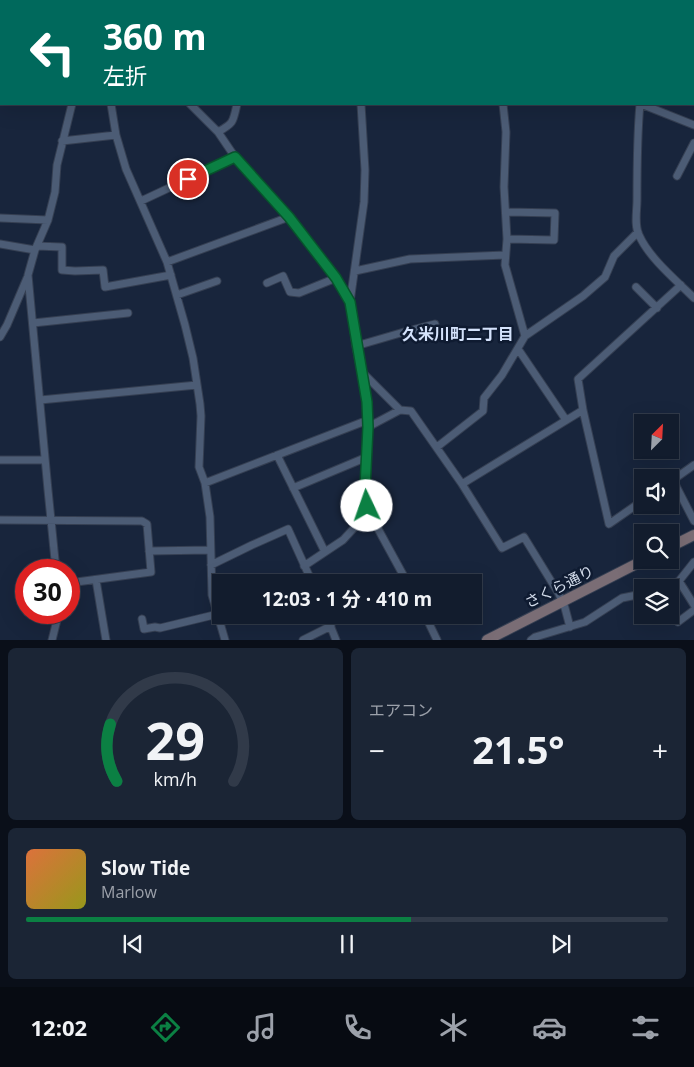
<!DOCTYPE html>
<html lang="ja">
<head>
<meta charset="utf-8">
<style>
  body { margin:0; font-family:"Open Sans","Noto Sans JP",sans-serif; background:#1b2535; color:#f1f3f6; height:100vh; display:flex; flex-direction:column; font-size:19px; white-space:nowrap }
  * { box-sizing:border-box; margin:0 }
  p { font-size:16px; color:#9ca1aa }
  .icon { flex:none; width:28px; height:28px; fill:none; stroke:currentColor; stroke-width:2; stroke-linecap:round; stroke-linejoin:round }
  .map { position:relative; height:640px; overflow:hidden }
  .panel { display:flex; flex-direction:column; gap:8px; padding:8px; background:#0a0f19; flex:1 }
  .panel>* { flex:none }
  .hud { position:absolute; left:0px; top:0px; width:695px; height:105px; box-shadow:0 5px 20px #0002,0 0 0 1px #313a49; background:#00695c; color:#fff; overflow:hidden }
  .needle { width:32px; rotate:24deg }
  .fabs { position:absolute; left:634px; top:414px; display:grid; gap:10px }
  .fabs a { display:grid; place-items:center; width:45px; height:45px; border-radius:0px; background:#121c2d; box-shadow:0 5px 20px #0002,0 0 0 1px #313a49; font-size:25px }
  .speed { position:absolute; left:15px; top:559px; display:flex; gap:10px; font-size:25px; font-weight:700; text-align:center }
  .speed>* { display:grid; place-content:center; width:65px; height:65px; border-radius:50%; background:#121c2d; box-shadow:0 5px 20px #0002,0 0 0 1px #313a49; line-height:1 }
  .speed .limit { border:8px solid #d22; background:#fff; color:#111 }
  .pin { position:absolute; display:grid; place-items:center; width:42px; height:42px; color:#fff; margin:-21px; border:2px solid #fff; border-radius:50%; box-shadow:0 1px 5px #0007 }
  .me { position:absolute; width:55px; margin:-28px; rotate:357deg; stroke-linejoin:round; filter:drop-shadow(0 0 4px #0008) }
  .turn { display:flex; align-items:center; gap:18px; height:105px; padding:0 20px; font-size:22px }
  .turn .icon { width:65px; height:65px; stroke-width:2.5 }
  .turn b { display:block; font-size:35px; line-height:42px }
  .big { font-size:38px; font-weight:700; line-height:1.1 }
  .panel .card { flex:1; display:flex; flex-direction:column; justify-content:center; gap:8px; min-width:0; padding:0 18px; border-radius:8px; background:#1b2535 }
  .panel .dial { align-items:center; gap:0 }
  .dial svg { height:130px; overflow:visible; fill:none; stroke:#313a49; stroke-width:7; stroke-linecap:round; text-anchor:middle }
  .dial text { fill:#f1f3f6; stroke:none }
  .song { display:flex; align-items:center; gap:15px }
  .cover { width:60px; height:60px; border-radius:8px; background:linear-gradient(135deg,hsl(20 70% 55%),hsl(60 70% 35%)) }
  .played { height:5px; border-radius:2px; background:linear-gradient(90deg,#0b8043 60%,#313a49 60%) }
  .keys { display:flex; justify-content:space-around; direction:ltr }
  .heat { display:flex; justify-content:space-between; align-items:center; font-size:28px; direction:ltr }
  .panel .tiles { flex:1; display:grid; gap:8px; grid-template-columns:1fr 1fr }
  .card:last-child { grid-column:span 2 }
  .trip { position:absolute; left:212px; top:574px; width:270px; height:50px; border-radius:0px; background:#121c2d; box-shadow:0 5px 20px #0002,0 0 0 1px #313a49; font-weight:700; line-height:50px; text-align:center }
  .dock { display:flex; height:80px; justify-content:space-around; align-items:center; background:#070b12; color:#9ca1aa }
  .dock .icon { width:35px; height:35px }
  .dock .current { color:#0b8043 }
  .dock b { font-size:22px; color:#f1f3f6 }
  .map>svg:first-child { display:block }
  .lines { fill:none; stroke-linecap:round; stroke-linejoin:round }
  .street-casing { stroke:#353f52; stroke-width:9 }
  .secondary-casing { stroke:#353f52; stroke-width:12 }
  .street { stroke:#4c5c75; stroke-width:7 }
  .secondary { stroke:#7a6d75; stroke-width:10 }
  .route-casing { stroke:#07532c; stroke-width:12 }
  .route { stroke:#0b8043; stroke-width:9 }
  .labels { text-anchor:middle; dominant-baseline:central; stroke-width:5; stroke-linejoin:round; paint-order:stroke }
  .street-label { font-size:15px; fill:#d2dbea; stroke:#0f1b31 }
  .neighbourhood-label { font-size:16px; font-weight:bold; fill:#d4e2fb; stroke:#0f1b31 }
</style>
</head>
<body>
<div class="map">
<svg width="694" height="640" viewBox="0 0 694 640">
  <rect width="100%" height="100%" fill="#18253c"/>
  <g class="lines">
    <g class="street-casing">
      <path id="street" d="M76,0L77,1
        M233,0L236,1
        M346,0V1
        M390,0L391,1
        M568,0L570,1
        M662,0L663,1
        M10,1L13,0
        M142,1L144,0
        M196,1L197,0
        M216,1L217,0
        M273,1V0
        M405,1L407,0
        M541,1L542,0
        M0,5L1,4
        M111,104L116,135L126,169L167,262L185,325L193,358L200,404L201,416L199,467L205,483L210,517L212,595L225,640
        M190,104L218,132L235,157L289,217L336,278L350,302
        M361,104L365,170L364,202L350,302L356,346L367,402L368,427L365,489L367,506L371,516L407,582
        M503,104L506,132L504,187L507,239L505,265L525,336
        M640,104C637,136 637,168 637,200C637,211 634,225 639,235C649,258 676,280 694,298
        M641,104L694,125
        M218,132C234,123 233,122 237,104
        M62,141L116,135
        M677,176L694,143
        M141,201L235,157
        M506,212L555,213L554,240L507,239
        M0,218L48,220
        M0,244L35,250
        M37,246L62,247V270L75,271L103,270L105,287L171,275
        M167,262L289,217
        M355,271L410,259L505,255
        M267,283L283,276L290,292L299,293L336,278
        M636,287L657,308
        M177,295L217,281
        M33,323L128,313
        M0,337L7,325L27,278
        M356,346L404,332L435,324
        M518,349L566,420
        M362,372L400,410
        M40,400L197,385
        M368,427L400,410L411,411L462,484L502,548L524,537L559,594L565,608L570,627
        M437,447L483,411L484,398L502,375L525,336L583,296L605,277L614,256L638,232
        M277,455L325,552
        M0,460H45
        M673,480L694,521
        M670,482L694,465
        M205,483L368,420
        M462,484L583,410
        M293,488L367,457
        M642,501L609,524L583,410L578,379L681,285
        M0,520L142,521L147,524L151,572L69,583
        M149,551L210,550
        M211,565L252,545L288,529L312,582
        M304,566L343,540L354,528L367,506
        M56,570L48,490L28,275L35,250L48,220L55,192L57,165L72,104
        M96,580L106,640
        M679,581L694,605
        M667,588L679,581L694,562
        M326,615L336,640
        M425,615L437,640
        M142,619L144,629L155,627L160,628L218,614
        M678,622L694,610
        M52,640L59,612
        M303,640L331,626
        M531,640L535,637L585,622L622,598L642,594"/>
    </g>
    <g class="secondary-casing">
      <path id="secondary" d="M670,547L694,535
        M487,640L644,560"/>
    </g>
    <use href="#street" class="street"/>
    <use href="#secondary" class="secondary"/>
  </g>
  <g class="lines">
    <g class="route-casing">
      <path id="route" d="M188,179L235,157L289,217L336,278L350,302L367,402L368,427L365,489L367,506"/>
    </g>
    <use href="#route" class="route"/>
  </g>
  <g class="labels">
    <g class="street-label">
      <text transform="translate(559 586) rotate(-27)">さくら通り</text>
    </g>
    <g class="neighbourhood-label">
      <text x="458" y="334">久米川町二丁目</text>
    </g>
  </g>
</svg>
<div class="fabs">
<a><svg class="needle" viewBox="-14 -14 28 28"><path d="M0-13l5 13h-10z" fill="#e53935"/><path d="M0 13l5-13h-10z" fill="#9ca1aa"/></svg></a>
<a><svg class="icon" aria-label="sound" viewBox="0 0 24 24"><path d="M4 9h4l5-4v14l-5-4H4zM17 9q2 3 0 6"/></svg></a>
<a><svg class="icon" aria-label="search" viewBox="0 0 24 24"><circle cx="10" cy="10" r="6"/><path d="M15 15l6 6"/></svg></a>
<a><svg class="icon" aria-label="layers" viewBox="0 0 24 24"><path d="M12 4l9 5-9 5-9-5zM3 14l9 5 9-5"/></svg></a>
</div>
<div class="speed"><div class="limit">30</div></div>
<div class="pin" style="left:188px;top:179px;background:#d93025"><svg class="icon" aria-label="arrive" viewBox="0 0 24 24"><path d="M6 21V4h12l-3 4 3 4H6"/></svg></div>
<svg class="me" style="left:367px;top:506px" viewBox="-20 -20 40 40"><circle r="19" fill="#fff"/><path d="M0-13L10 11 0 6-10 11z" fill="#0b8043"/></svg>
<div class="trip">12:03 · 1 分 · 410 m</div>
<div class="hud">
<div class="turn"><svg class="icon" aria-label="left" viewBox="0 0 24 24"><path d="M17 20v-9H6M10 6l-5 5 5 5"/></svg><div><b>360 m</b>左折</div></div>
</div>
</div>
<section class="panel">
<div class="tiles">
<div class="card dial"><svg viewBox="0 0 100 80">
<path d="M14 69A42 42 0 1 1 86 69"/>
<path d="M14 69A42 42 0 0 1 10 34" stroke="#0b8043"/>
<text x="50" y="56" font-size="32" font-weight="700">29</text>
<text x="50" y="72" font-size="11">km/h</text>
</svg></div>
<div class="card"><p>エアコン</p>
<div class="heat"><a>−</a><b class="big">21.5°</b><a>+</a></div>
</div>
<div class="card">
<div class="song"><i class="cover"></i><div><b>Slow Tide</b><p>Marlow</p></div></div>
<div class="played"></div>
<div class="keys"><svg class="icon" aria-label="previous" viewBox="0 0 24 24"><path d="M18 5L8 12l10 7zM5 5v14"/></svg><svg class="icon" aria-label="pause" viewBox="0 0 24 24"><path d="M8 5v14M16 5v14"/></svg><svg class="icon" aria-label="next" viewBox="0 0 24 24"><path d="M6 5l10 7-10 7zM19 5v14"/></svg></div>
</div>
</div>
</section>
<nav class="dock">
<b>12:02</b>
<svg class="icon current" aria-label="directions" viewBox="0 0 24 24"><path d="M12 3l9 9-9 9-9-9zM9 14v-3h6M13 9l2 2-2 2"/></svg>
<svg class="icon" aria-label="music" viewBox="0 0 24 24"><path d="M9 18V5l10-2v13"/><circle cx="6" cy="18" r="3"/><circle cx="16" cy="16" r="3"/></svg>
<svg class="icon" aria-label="phone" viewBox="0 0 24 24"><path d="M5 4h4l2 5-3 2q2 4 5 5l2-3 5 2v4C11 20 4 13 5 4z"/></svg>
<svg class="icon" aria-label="climate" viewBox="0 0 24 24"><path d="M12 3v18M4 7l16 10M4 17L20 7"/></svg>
<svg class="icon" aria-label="car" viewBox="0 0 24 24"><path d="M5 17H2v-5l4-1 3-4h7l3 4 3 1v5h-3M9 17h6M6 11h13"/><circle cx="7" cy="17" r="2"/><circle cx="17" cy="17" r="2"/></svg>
<svg class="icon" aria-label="filters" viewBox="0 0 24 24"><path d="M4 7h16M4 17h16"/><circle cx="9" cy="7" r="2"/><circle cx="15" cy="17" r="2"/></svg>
</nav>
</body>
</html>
